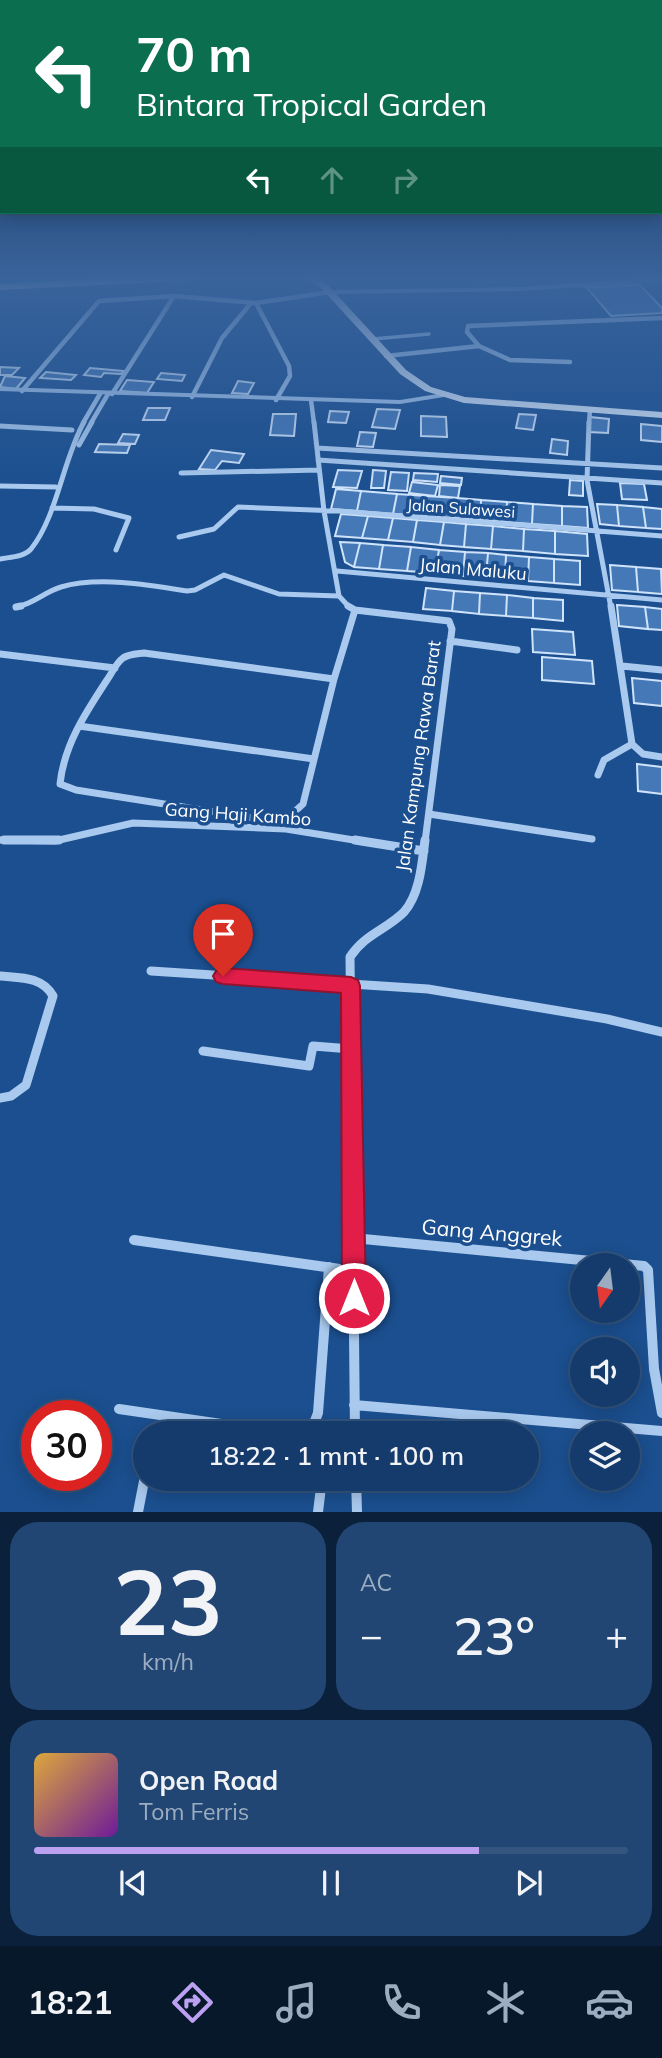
<!DOCTYPE html>
<html lang="id">
<head>
<meta charset="utf-8">
<style>
  body { margin:0; font-family:Mulish,sans-serif; background:#214673; color:#f1f3f6; height:100vh; display:flex; flex-direction:column; font-size:26px; white-space:nowrap }
  * { box-sizing:border-box; margin:0 }
  p { font-size:23px; color:#9dadc1 }
  .icon { flex:none; width:38px; height:38px; fill:none; stroke:currentColor; stroke-width:2; stroke-linecap:round; stroke-linejoin:round }
  .map { position:relative; height:1512px; overflow:hidden }
  .sheet { display:flex; flex-direction:column; gap:10px; padding:10px; background:#0b203b; flex:1 }
  .sheet>* { flex:none }
  .banner { position:absolute; left:0px; top:0px; width:663px; height:214px; box-shadow:0 4px 18px #0003,0 0 0 2px #33557e; background:#0b6e4f; color:#fff; overflow:hidden }
  .needle { width:46px; rotate:194deg }
  .controls { position:absolute; left:570px; top:1253px; display:grid; gap:14px }
  .controls a { display:grid; place-items:center; width:70px; height:70px; border-radius:50%; background:#143b6b; box-shadow:0 4px 18px #0003,0 0 0 2px #33557e; font-size:35px }
  .speed { position:absolute; left:21px; top:1400px; display:flex; gap:14px; font-size:35px; font-weight:700; text-align:center }
  .speed>* { display:grid; place-content:center; width:91px; height:91px; border-radius:50%; background:#143b6b; box-shadow:0 4px 18px #0003,0 0 0 2px #33557e; line-height:1 }
  .speed .limit { border:10px solid #d22; background:#fff; color:#111 }
  .pin { position:absolute; display:grid; place-items:center; width:60px; height:60px; color:#fff; margin:-72px -30px; border-radius:50% 50% 50% 0; rotate:-45deg; box-shadow:0 0 7px #0007 }
  .pin .icon { rotate:45deg }
  .me { position:absolute; width:77px; margin:-38px; rotate:0deg; stroke-linejoin:round; filter:drop-shadow(0 0 5px #0008) }
  .turn { display:flex; align-items:center; gap:24px; height:147px; padding:0 21px; font-size:32px }
  .turn .icon { width:91px; height:91px; stroke-width:2.5 }
  .turn b { display:block; font-size:49px; line-height:60px }
  .lanes { display:flex; align-items:center; height:66px; padding:0 21px; background:#0003; justify-content:center; gap:35px; direction:ltr }
  .lanes .off { opacity:.35 }
  .big { font-size:52px; font-weight:600; line-height:1.1 }
  .sheet .widget { flex:1; display:flex; flex-direction:column; justify-content:center; gap:10px; min-width:0; padding:0 24px; border-radius:28px; background:#214673 }
  .sheet .dial { align-items:center; gap:0 }
  .dial b { font-size:91px; line-height:1 }
  .song { display:flex; align-items:center; gap:21px }
  .cover { width:84px; height:84px; border-radius:10px; background:linear-gradient(135deg,hsl(40 70% 55%),hsl(280 70% 35%)) }
  .played { height:7px; border-radius:4px; background:linear-gradient(90deg,#bca0f2 75%,#33557e 75%) }
  .keys { display:flex; justify-content:space-around; direction:ltr }
  .heat { display:flex; justify-content:space-between; align-items:center; font-size:38px; direction:ltr }
  .sheet .tiles { flex:1; display:grid; gap:10px; grid-template-columns:1fr 1fr }
  .widget:last-child { grid-column:span 2 }
  .trip { position:absolute; left:133px; top:1421px; width:406px; height:70px; border-radius:35px; background:#143b6b; box-shadow:0 4px 18px #0003,0 0 0 2px #33557e; font-weight:600; line-height:70px; text-align:center }
  .tab-bar { display:flex; height:112px; justify-content:space-around; align-items:center; background:#08182b; color:#9dadc1 }
  .tab-bar .icon { width:49px; height:49px }
  .tab-bar .selected { color:#bca0f2 }
  .tab-bar b { font-size:32px; color:#f1f3f6 }
  .map>svg:first-child { display:block }
  .building { fill:#4478b7; stroke:#cfe3fa; stroke-width:2 }
  .lines { fill:none; stroke-linecap:round; stroke-linejoin:round }
  .service { stroke:#a9c9ee; stroke-width:3.5 }
  .minor-far4 { stroke:#a9c9ee; stroke-width:4.5 }
  .minor-far3 { stroke:#a9c9ee; stroke-width:5 }
  .minor-far2 { stroke:#a9c9ee; stroke-width:7 }
  .minor-far1 { stroke:#a9c9ee; stroke-width:9 }
  .minor { stroke:#a9c9ee; stroke-width:10 }
  .tertiary { fill:#a9c9ee; fill-rule:evenodd }
  .secondary { fill:#d6e6fa; fill-rule:evenodd }
  .motorway { fill:#fff; fill-rule:evenodd }
  .route { fill:#e11d48; stroke:#92132f; stroke-width:2 }
  .labels { text-anchor:middle; dominant-baseline:central; stroke-width:7; stroke-linejoin:round; paint-order:stroke }
  .far-street-label { font-size:16px; fill:#fff; stroke:#1b4f8f }
  .street-label { font-size:18px; fill:#fff; stroke:#1b4f8f }
  .near-street-label { font-size:21px; fill:#fff; stroke:#1b4f8f }
</style>
</head>
<body>
<div class="map">
<svg width="662" height="1512" viewBox="0 0 662 1512">
  <rect width="100%" height="100%" fill="#1b4f8f"/>
  <path class="building" d="M640,285L662,308V313L611,316L587,288Z
    M0,367L19,368L12,375H0Z
    M90,368L124,371L121,374L104,373L101,377L84,375Z
    M46,372L76,375L71,380L40,378Z
    M161,373L185,375L182,381L157,379Z
    M5,376L25,378L16,389L0,387Z
    M127,380L154,382L147,393L120,391Z
    M238,381L254,383L248,394L232,393Z
    M148,408H170L165,420H143Z
    M377,409L400,410L395,429L372,427Z
    M330,411L349,412L346,423L328,422Z
    M273,414H296L294,436L270,435Z
    M519,414L536,415L533,430L516,428Z
    M421,416L446,417L447,437L421,436Z
    M590,417L609,419L608,433L589,432Z
    M641,424L662,426V442L641,440Z
    M360,432L376,433L373,447L357,446Z
    M123,434L139,435L135,444L118,443Z
    M552,439L568,441L567,455L550,453Z
    M99,444L130,445L127,453L95,452Z
    M211,450L244,454L239,463L222,461L215,470L199,469Z
    M338,470L362,471L357,488L333,487Z
    M373,470L386,471L384,488H371Z
    M391,472L409,473L407,491L388,490Z
    M414,473L438,474L437,482L413,480Z
    M441,476L462,478L461,485L440,483Z
    M570,480L583,481V496L569,495Z
    M412,482L438,485L435,496L409,493Z
    M620,483L644,484L647,500L622,499Z
    M440,485L460,486L458,498L439,496Z
    M336,489L361,491L357,511L331,509Z
    M361,491L397,494L393,514L357,511Z
    M397,494L426,496L422,516L393,514Z
    M426,496L457,498L455,518L422,516Z
    M457,498L481,500L480,520L455,518Z
    M481,500L507,502L506,522L480,520Z
    M507,502L533,504L532,524L506,522Z
    M533,504L562,506V526L532,524Z
    M597,504L617,505L619,526L600,524Z
    M617,505L643,507L646,528L619,526Z
    M562,506L587,507L588,528L562,526Z
    M643,507L662,509V529L646,528Z
    M341,514L368,516L362,538L335,536Z
    M368,516L393,518L388,540L362,538Z
    M393,518L417,520L413,542L388,540Z
    M417,520L444,522L440,545L413,542Z
    M444,522L466,524L464,547L440,545Z
    M466,524L493,526L491,549L464,547Z
    M493,526L524,529L523,551L491,549Z
    M524,529L555,531V554L523,551Z
    M555,531L587,534L588,556L555,554Z
    M340,542L360,543L354,567L345,562Z
    M360,543L383,545L379,569L354,567Z
    M383,545L411,547L407,571L379,569Z
    M411,547L439,550L435,573L407,571Z
    M439,550L465,552L463,576L435,573Z
    M465,552L488,553L486,577L463,576Z
    M488,553L506,555L505,579L486,577Z
    M506,555L529,557L528,581L505,579Z
    M529,557L554,559V583L528,581Z
    M554,559L580,561V585L554,583Z
    M610,565L636,567L638,592L612,590Z
    M636,567L661,569L662,594L638,592Z
    M426,588L454,591L452,611L423,609Z
    M454,591L480,593L479,614L452,611Z
    M480,593L507,595L506,616L479,614Z
    M507,595L533,598V618L506,616Z
    M533,598L563,600V621L533,618Z
    M617,605L645,607L648,629L619,626Z
    M645,607L662,609V630L648,629Z
    M532,629L573,632L575,655L533,652Z
    M542,657L592,661L594,684L542,680Z
    M632,678L662,681V706L634,703Z
    M637,764L662,767V794L638,791Z"/>
  <g class="lines">
    <path class="service" d="M580,286L635,285L632,282
      M373,339L429,334"/>
    <path class="minor-far4" d="M256,303L289,366L290,376L276,400
      M479,346L467,332L468,326L662,318
      M386,356L479,346L510,360L570,362
      M22,391L99,301L174,296L256,303L330,292
      M112,394L174,296
      M192,397L222,338L251,303
      M311,400L314,423
      M83,423L100,394
      M91,423L108,394
      M589,423L590,410"/>
    <path class="minor-far3" d="M314,422L324,511L339,596L350,608
      M589,422L587,480L611,608
      M0,426L72,430
      M79,445L92,422
      M317,448L662,468
      M318,460L662,483
      M181,473L319,470
      M0,486L56,487
      M52,508L94,509L129,518L116,550
      M179,537L214,529L238,507L339,511L662,536
      M0,559C10,557 24,557 31,549C57,517 63,459 84,422
      M337,571L662,600
      M16,607C34,604 44,592 61,587C98,576 150,585 187,591L195,590L224,575L279,594L339,596"/>
    <path class="minor-far2" d="M348,606L355,610L449,621L452,629L425,842
      M611,606L632,744
      M16,607L21,606
      M450,641L517,650
      M144,653L334,679L303,804L291,815L266,820L76,790L60,784C64,745 86,712 107,680C112,673 116,663 123,658C129,654 137,654 144,653Z
      M0,654L115,668
      M622,666L662,670
      M334,679L355,610
      M79,726L314,759
      M632,744L643,754L662,757
      M598,775L604,760L632,744
      M429,814L592,839
      M0,840L55,841L133,823L286,829L366,842"/>
    <path class="minor-far1" d="M4,840H59
      M355,840L424,851
      M151,971L428,989L607,1019L662,1032
      M0,976C20,978 42,976 53,996L26,1085L11,1096L0,1098
      M203,1051L309,1066L313,1046L351,1049
      M352,1138L350,957C365,934 386,930 404,912C420,894 422,863 425,840"/>
    <path class="minor" d="M352,1136L355,1433
      M353,1238L644,1266L648,1270L654,1369L662,1413
      M134,1240L354,1271
      M354,1405L662,1431
      M119,1409L283,1433
      M305,1433L311,1431L318,1413L329,1267
      M356,1479L357,1512
      M138,1512L145,1476
      M318,1512L322,1479"/>
    <path class="tertiary" d="M662,277V281L520,291L330,294L327,292L330,290L520,287Z
      M0,387L400,400L444,393L448,395L444,397L400,404L0,391Z"/>
    <path class="secondary" d="M305,277H314L327,284L406,370L431,387L465,397L662,412V418L464,403L425,391L400,374L321,288Z"/>
    <path class="motorway" d="M136,277H203L197,280L0,290V284Z"/>
  </g>
  <linearGradient id="sky" x2="0" y2="1"><stop stop-color="#0f2b4f"/><stop offset="0.57" stop-color="#39639b"/><stop offset="1" stop-color="#39639b" stop-opacity="0"/></linearGradient>
  <rect width="662" height="488" fill="url(#sky)"/>
  <path class="route" d="M223,968L351,977L358,980L360,986L366,1298L363,1306L354,1310L345,1306L342,1298L341,993L223,984L216,982L213,976L216,971Z"/>
  <g class="labels">
    <g class="far-street-label">
      <text transform="translate(461 508) rotate(4)">Jalan Sulawesi</text>
    </g>
    <g class="street-label">
      <text transform="translate(473 569) rotate(5)">Jalan Maluku</text>
      <text transform="translate(418 756) rotate(-82)">Jalan Kampung Rawa Barat</text>
      <text transform="translate(238 814) rotate(4)">Gang Haji Kambo</text>
    </g>
    <g class="near-street-label">
      <text transform="translate(492 1232) rotate(5)">Gang Anggrek</text>
    </g>
  </g>
</svg>
<div class="controls">
<a><svg class="needle" viewBox="-14 -14 28 28"><path d="M0-13l5 13h-10z" fill="#e53935"/><path d="M0 13l5-13h-10z" fill="#9dadc1"/></svg></a>
<a><svg class="icon" aria-label="sound" viewBox="0 0 24 24"><path d="M4 9h4l5-4v14l-5-4H4zM17 9q2 3 0 6"/></svg></a>
<a><svg class="icon" aria-label="layers" viewBox="0 0 24 24"><path d="M12 4l9 5-9 5-9-5zM3 14l9 5 9-5"/></svg></a>
</div>
<div class="speed"><div class="limit">30</div></div>
<div class="pin" style="left:223px;top:976px;background:#d93025"><svg class="icon" aria-label="arrive" viewBox="0 0 24 24"><path d="M6 21V4h12l-3 4 3 4H6"/></svg></div>
<svg class="me" style="left:354px;top:1298px" viewBox="-20 -20 40 40"><circle r="17" fill="#e11d48" stroke="#fff" stroke-width="3"/><path d="M0-11L8 9 0 5-8 9z" fill="#fff"/></svg>
<div class="trip">18:22 · 1 mnt · 100 m</div>
<div class="banner">
<div class="turn"><svg class="icon" aria-label="left" viewBox="0 0 24 24"><path d="M17 20v-9H6M10 6l-5 5 5 5"/></svg><div><b>70 m</b>Bintara Tropical Garden</div></div>
<div class="lanes"><svg class="icon" aria-label="left" viewBox="0 0 24 24"><path d="M17 20v-9H6M10 6l-5 5 5 5"/></svg><svg class="icon off" aria-label="ahead" viewBox="0 0 24 24"><path d="M12 20V5M6 11l6-6 6 6"/></svg><svg class="icon off" aria-label="right" viewBox="0 0 24 24"><path d="M7 20v-9h11M14 6l5 5-5 5"/></svg></div>
</div>
</div>
<section class="sheet">
<div class="tiles">
<div class="widget dial"><b>23</b><p>km/h</p></div>
<div class="widget"><p>AC</p>
<div class="heat"><a>−</a><b class="big">23°</b><a>+</a></div>
</div>
<div class="widget">
<div class="song"><i class="cover"></i><div><b>Open Road</b><p>Tom Ferris</p></div></div>
<div class="played"></div>
<div class="keys"><svg class="icon" aria-label="previous" viewBox="0 0 24 24"><path d="M18 5L8 12l10 7zM5 5v14"/></svg><svg class="icon" aria-label="pause" viewBox="0 0 24 24"><path d="M8 5v14M16 5v14"/></svg><svg class="icon" aria-label="next" viewBox="0 0 24 24"><path d="M6 5l10 7-10 7zM19 5v14"/></svg></div>
</div>
</div>
</section>
<nav class="tab-bar">
<b>18:21</b>
<svg class="icon selected" aria-label="directions" viewBox="0 0 24 24"><path d="M12 3l9 9-9 9-9-9zM9 14v-3h6M13 9l2 2-2 2"/></svg>
<svg class="icon" aria-label="music" viewBox="0 0 24 24"><path d="M9 18V5l10-2v13"/><circle cx="6" cy="18" r="3"/><circle cx="16" cy="16" r="3"/></svg>
<svg class="icon" aria-label="phone" viewBox="0 0 24 24"><path d="M5 4h4l2 5-3 2q2 4 5 5l2-3 5 2v4C11 20 4 13 5 4z"/></svg>
<svg class="icon" aria-label="climate" viewBox="0 0 24 24"><path d="M12 3v18M4 7l16 10M4 17L20 7"/></svg>
<svg class="icon" aria-label="car" viewBox="0 0 24 24"><path d="M5 17H2v-5l4-1 3-4h7l3 4 3 1v5h-3M9 17h6M6 11h13"/><circle cx="7" cy="17" r="2"/><circle cx="17" cy="17" r="2"/></svg>
</nav>
</body>
</html>
